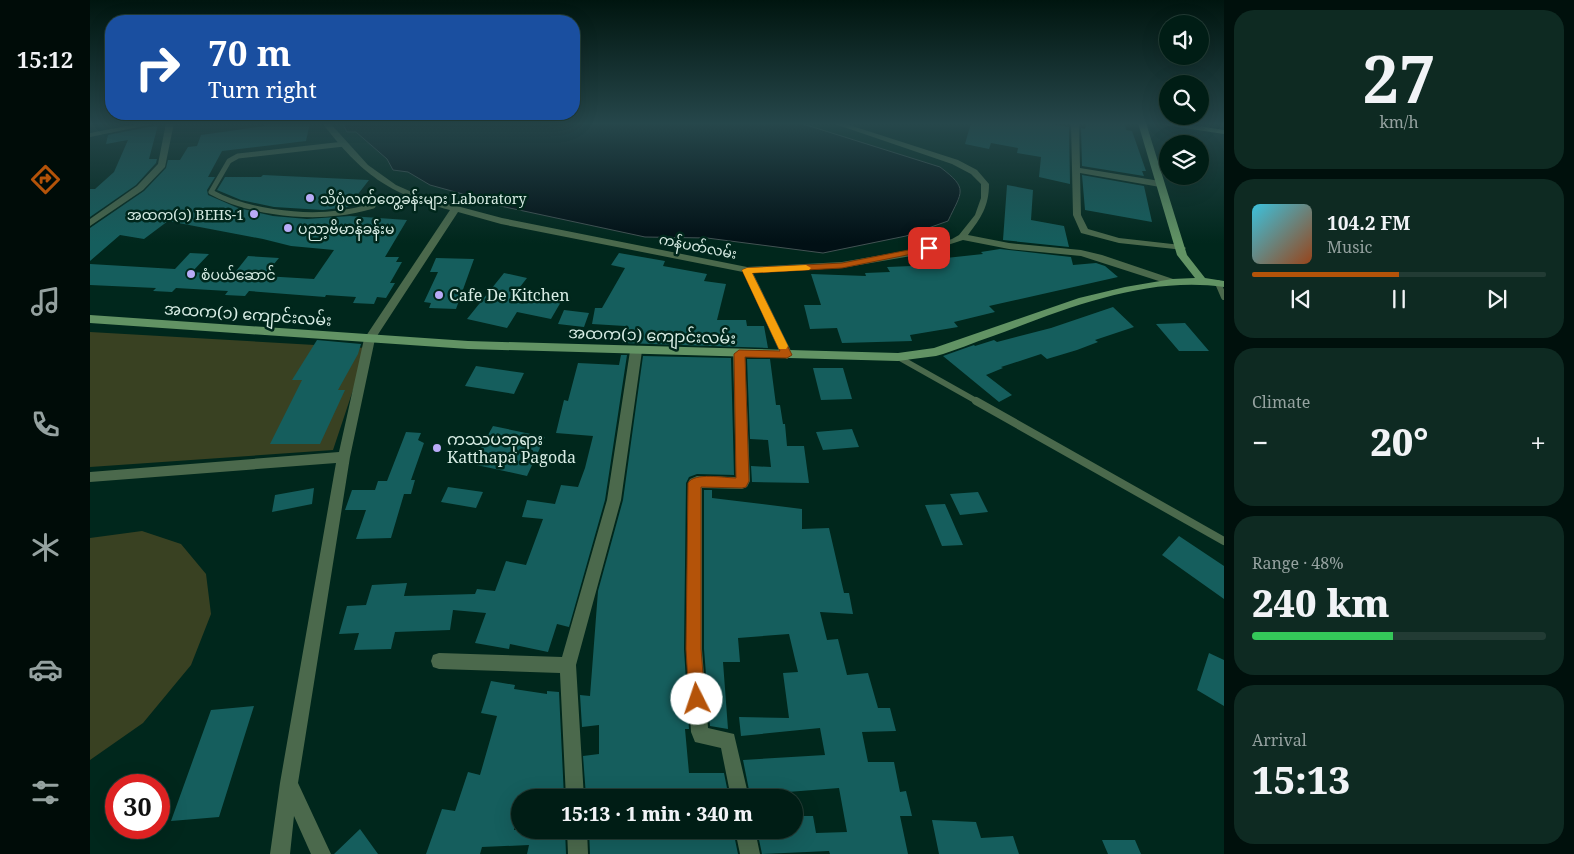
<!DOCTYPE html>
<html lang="en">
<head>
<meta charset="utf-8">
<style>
  body { margin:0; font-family:"Noto Serif","Noto Sans Myanmar",serif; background:#0e2a22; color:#f1f3f6; height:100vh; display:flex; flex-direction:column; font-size:19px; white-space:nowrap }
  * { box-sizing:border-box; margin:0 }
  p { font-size:16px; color:#95a2a0 }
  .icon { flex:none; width:28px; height:28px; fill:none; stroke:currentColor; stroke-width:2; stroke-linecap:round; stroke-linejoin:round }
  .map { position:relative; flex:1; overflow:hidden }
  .details { display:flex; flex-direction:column; gap:10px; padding:10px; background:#00100c; width:350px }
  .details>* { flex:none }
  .banner { position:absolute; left:15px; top:15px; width:475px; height:105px; border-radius:20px; box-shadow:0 5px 20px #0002,0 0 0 1px #223b34; background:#1a4fa0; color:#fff; overflow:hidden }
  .tools { position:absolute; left:1069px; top:15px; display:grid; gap:10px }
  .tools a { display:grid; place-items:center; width:50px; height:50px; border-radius:50%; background:#001d15; box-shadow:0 5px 20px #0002,0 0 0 1px #223b34; font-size:25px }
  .speed { position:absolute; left:15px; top:774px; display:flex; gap:10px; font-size:25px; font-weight:700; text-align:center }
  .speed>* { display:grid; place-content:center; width:65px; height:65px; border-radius:50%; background:#001d15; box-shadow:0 5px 20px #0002,0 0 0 1px #223b34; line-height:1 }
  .speed .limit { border:8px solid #d22; background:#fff; color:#111 }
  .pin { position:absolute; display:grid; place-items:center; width:42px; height:42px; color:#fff; margin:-21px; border-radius:10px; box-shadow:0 2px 8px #0006 }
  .me { position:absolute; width:55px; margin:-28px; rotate:356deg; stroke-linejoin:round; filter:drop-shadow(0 0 4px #0008) }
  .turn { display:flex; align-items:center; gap:18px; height:105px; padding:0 20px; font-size:22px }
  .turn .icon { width:65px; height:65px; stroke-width:2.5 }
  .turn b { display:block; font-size:35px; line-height:42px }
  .big { font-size:38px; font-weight:800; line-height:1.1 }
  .details .tile { flex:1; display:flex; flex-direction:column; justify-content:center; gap:8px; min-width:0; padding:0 18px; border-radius:20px; background:#0e2a22 }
  .details .dial { align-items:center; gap:0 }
  .dial b { font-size:65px; line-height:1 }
  .song { display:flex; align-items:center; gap:15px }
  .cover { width:60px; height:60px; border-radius:8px; background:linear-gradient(135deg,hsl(190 70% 55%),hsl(20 70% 35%)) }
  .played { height:5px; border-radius:2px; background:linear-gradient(90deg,#b45309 50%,#223b34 50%) }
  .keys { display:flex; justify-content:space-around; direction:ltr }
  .heat { display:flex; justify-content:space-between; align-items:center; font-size:28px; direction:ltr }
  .charge { height:8px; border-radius:4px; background:linear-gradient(90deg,#34c759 48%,#223b34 0) }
  .trip { position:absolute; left:421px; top:789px; width:292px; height:50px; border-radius:25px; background:#001d15; box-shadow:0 5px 20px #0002,0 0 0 1px #223b34; font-weight:800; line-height:50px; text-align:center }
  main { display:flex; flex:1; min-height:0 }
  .tabs { display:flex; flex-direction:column; width:90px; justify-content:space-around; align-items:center; background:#000c08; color:#95a2a0 }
  .tabs .icon { width:35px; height:35px }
  .tabs .current { color:#b45309 }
  .tabs b { font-size:22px; color:#f1f3f6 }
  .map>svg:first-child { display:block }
  .green { fill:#394122 }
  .water { fill:#011015; stroke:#425253 }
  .building { fill:#155e5d }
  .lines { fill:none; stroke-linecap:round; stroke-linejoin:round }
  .lane-far2 { stroke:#4b694c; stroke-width:5 }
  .lane-far1 { stroke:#4b694c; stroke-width:6 }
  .lane { stroke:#4b694c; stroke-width:8 }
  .street { fill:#4b694c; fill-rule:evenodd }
  .secondary { fill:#629364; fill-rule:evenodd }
  .route { fill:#b45309; stroke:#753606 }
  .slow { fill:#f59e0b }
  .poi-dot { fill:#b9abf7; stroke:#00271c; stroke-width:2 }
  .labels { text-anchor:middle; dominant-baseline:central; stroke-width:5; stroke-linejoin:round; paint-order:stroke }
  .far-poi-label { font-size:14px; fill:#d8ede5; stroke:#00271c; text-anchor:start }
  .far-street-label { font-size:14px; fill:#d8ede5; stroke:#00271c }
  .poi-label { font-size:16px; fill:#d8ede5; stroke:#00271c; text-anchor:start }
  .street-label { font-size:16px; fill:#d8ede5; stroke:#00271c }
</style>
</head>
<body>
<main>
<nav class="tabs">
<b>15:12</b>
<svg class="icon current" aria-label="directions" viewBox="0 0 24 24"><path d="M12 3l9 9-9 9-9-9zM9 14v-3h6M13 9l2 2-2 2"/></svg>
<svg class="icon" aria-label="music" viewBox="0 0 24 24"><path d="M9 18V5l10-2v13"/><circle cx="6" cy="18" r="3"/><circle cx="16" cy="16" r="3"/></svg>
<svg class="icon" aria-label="phone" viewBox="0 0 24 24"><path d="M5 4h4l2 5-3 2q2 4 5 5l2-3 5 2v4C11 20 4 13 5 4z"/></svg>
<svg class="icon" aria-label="climate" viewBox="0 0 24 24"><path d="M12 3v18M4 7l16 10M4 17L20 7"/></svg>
<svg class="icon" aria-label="car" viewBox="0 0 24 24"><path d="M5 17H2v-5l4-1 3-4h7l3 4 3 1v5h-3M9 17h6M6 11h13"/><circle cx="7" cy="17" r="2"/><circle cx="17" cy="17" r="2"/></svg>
<svg class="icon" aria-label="filters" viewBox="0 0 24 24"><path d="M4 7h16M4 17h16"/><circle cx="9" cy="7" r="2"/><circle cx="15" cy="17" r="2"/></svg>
</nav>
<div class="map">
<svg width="1134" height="854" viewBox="0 0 1134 854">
  <rect width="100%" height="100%" fill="#00271c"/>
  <path class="green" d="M0,332L277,348L243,450L0,467Z
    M52,531L91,544L116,574L121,614L101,665L53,723L0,760V538Z"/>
  <path class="water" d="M252,123H710L850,167C879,189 872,191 858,221L816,236L733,253L617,238L555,237L387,201L380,196L340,185L318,172L303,170L297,159L266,132H257Z"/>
  <path class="building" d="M175,123H220L216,141L132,151L118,177H125L117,190L118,195L148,208L183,216L217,219L260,216L317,220L295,257H309L306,262H312L300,283H305L296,298L287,297L284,304L263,303L266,297L236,295L235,297L159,291L155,296L135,295L138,291L86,288L82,292L63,291L66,288L0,285V264L85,269L100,253L119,254L102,272L143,275L158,256L189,258L174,276L224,279L244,250L201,246L173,239L78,221L54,239L30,235L0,261V228L54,191L76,168L78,160H90L98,147L107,146L111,135L175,126Z
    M881,123H957L979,127L980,184L949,177L951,157L927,153L928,148L901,143L899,149L875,144Z
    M996,123H1035L1036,130L1042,131L1056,171H1052L1054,176L992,166L991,128L995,129Z
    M68,125L59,159H67L66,163L46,185L0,217V189H5L24,172L38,140L16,144L18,135Z
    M173,175L279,180L258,207L233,210L184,207L151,200L127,190L135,177H171Z
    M992,175L1054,186L1062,222L995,210Z
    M917,185L943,190L941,220L974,226L979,247L913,240Z
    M910,249L981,257L983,265L1006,263L1015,266L1028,277L899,306L905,312L864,322L868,327L820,335L822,341L752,343L747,328L720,329L714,305H731L721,274L776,276L775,273L800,272L797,267L822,266L819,262L893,254L891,252Z
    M529,253L575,261L573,266L617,274L614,281L636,284L627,320H656L657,326H674L678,348L532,343L535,326L502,324L505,308H512L535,268L521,265Z
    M346,258L384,259L366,309L339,308L341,303L334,302L348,272H340Z
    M414,273L437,278L426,292L472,300L461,319L427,312L417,328L377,319Z
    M1023,307L1044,327L1005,340L1008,342L987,350L957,359L951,354L911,367L913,368L896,375L922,395L909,402L853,356L884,345L885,346L904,340L907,342L961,328Z
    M474,310L499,313L494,327L468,324Z
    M1095,323L1119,351H1089L1066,324Z
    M227,340L271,344L268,354L248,390H255L230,444H180L212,380H202Z
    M531,355H537L515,500L479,627L467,624L458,652L420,644L419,649L385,643L396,613L363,610L360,630L305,632L301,649L264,650L269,633L249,634L257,606L276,605L282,585L317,583L314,596L385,594L387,589L405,591L416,561L436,565L453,519L432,517L437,500L465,504L471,485L488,487L495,468L503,436L466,433L474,400L478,401L488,363L529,365Z
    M553,356L641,358L644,475L607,474L599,477L596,483L594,649L599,729H595L599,773H634L639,798L496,796L493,756L509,754V725L492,727L490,695L500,696L508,591L533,500Z
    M657,359H680L686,405H690L693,424H695L697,446H714L719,483L662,482L661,466L681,467L678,440L660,439Z
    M386,366L434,373L424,394L375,386Z
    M723,368H753L762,399L731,400Z
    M403,426L455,437L437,476L382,464Z
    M762,429L769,447L733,450L726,432Z
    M316,432L331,433L328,440L334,443L321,480H325L321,494H314L301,538L266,539L276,510H255L262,490H285L288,481H297Z
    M358,487L393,492L386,508L351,502Z
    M224,488L222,504L182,512L185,495Z
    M614,490H622V498L712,509V529L739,528L754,593H759L763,614L730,612L737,640L748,639L757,675L778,673L788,708H800L806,731L772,732L778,762H804L810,792L816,791L822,816H810L818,854H740L739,851L672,854L667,830H705V816H723L726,833L757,832L749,788L660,795L653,760L735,755L730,728L651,736L649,717L699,718L693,673L708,672L699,634L648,638L650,662H633L638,729L620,726L614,649Z
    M888,492L898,512L870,515L860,494Z
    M855,504L873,545L852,546L835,505Z
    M1089,536L1134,566V599L1072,555Z
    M1119,653L1134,660V706L1107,690Z
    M401,681L425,685L424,689L457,694V691L469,692L474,797L428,798L424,830H475L476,854H437L439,845L392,847L390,854H336L352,809L365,811L378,772L390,775L407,716L391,713Z
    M164,706L129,817L81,821L121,710Z
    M842,820L886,822L891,838L923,836L929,854H849Z
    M270,829L288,854H244Z
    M499,830H643L648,854H500Z
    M1012,840H1045L1051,854H1018Z"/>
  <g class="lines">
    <path class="lane-far2" d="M254,144L148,156L139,161L121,192C155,211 210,218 249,213C261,212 272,209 283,206"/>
    <path class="lane-far1" d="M1128,283L1134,297
      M808,357L888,402"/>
    <path class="lane" d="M886,401L1134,541"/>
    <path class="street" d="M52,123H68L0,137V133Z
      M76,123H84L75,167L53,190L0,226V219L47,186L68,164Z
      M232,123H240L278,165L306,185L333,197L412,218L657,267L752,262L826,249L862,239L869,235L885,215L891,198V184L881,174L862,164L742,123H753L868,160L887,170L899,184C899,206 891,218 878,235L919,243L991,250L1012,255L1086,280L1087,282L1086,284H1078L991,256L919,249L873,240L827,255L752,268L663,273L703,355L697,359L691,355L653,272L411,224L368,212L285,339L260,457L208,783L241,854H221L204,816L200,854H180L190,783L246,463L0,482V472L249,452L274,339L360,210C297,193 273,175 232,123Z
      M981,123H989L990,168L1070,181L1074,184L1070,187L990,173L991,215L998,229L1029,238L1091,245L1096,248L1094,250L1029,243L991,233L983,215Z
      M546,347L552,351L531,500L486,665L494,798H476L470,673L349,669L343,667L341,661L343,655L349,653L472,657L517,500L540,351Z
      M649,350L655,354L660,481L657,487L652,489L612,488V649L618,728L644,734L659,798H641L631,748L605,742L601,732L596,649L598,483L600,479L607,476L646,477L643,354Z
      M477,830H497L498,854H478Z
      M645,830H665L670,854H650Z"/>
    <path class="secondary" d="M1048,123H1056L1097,255L1115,278L1134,281V287C1054,276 976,309 903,336C884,342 865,351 846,356C833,358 820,359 808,361L378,349L0,323V315L378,341L808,353L844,348L989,298L1035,287L1082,279L1105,278L1087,255Z
      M1070,123H1089L1134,130V134L1074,125Z"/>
  </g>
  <linearGradient id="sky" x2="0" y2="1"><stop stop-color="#00150f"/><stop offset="0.51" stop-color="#26474b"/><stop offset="1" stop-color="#26474b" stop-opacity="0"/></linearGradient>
  <rect width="1134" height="243" fill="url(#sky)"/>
  <path class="route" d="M839,246L842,247V250L752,268L662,273L702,355L697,358L655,357L659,481L656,487L652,488L611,487V649L615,699L613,704L607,706L602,704L599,699L596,649L598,483C604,472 635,478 646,478L644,354L649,350L690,351L652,270L657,268L752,263Z"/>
  <path class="slow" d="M716,265L721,268L719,270L662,273L698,346L696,349H689L652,270L657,268Z"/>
  <g class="poi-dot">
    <circle cx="220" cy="198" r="5"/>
    <circle cx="164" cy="214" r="5"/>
    <circle cx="198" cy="228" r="5"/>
    <circle cx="101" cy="274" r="5"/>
    <circle cx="349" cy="295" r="5"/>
    <circle cx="347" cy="448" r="5"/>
  </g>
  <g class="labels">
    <g class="far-poi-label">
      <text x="230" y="198">သိပ္ပံလက်တွေ့ခန်းများ Laboratory</text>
      <text x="154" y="214" text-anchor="end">အထက(၁) BEHS-1</text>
      <text x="208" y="228">ပညာ့ဗိမာန်ခန်းမ</text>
      <text x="111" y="274">စံပယ်ဆောင်</text>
    </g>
    <g class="far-street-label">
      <text transform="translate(608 246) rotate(11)">ကန်ပတ်လမ်း</text>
    </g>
    <g class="poi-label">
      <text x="359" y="295">Cafe De Kitchen</text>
      <text x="357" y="439">ကဿပဘုရား<tspan x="357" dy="18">Katthapa Pagoda</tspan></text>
    </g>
    <g class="street-label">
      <text transform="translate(158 314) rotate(4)">အထက(၁) ကျောင်းလမ်း</text>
      <text transform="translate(562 335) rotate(2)">အထက(၁) ကျောင်းလမ်း</text>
    </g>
  </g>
</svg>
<div class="tools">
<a><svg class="icon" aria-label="sound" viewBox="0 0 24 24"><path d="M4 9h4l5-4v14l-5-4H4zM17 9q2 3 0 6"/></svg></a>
<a><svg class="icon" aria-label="search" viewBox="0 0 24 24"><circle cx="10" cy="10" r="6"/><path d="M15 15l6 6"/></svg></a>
<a><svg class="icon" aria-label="layers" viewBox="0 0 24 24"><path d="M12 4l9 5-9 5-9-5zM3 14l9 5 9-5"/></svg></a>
</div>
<div class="speed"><div class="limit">30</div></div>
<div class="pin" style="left:839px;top:248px;background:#d93025"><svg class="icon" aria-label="arrive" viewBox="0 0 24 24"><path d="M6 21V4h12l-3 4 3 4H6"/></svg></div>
<svg class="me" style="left:607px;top:699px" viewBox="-20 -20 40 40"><circle r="19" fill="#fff"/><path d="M0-13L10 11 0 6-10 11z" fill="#b45309"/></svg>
<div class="trip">15:13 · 1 min · 340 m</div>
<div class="banner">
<div class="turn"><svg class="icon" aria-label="right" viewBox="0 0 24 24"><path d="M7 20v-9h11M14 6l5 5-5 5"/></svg><div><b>70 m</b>Turn right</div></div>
</div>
</div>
<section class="details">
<div class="tile dial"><b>27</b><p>km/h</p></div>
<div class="tile">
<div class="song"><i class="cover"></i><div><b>104.2 FM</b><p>Music</p></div></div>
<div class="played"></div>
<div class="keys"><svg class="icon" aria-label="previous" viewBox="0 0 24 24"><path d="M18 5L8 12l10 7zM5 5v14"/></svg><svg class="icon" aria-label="pause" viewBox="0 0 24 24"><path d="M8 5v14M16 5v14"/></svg><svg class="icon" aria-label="next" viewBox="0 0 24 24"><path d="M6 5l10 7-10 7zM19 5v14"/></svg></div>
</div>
<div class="tile"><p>Climate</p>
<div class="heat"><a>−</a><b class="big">20°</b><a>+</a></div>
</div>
<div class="tile"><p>Range · 48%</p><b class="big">240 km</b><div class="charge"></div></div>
<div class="tile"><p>Arrival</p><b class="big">15:13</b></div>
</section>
</main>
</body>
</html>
